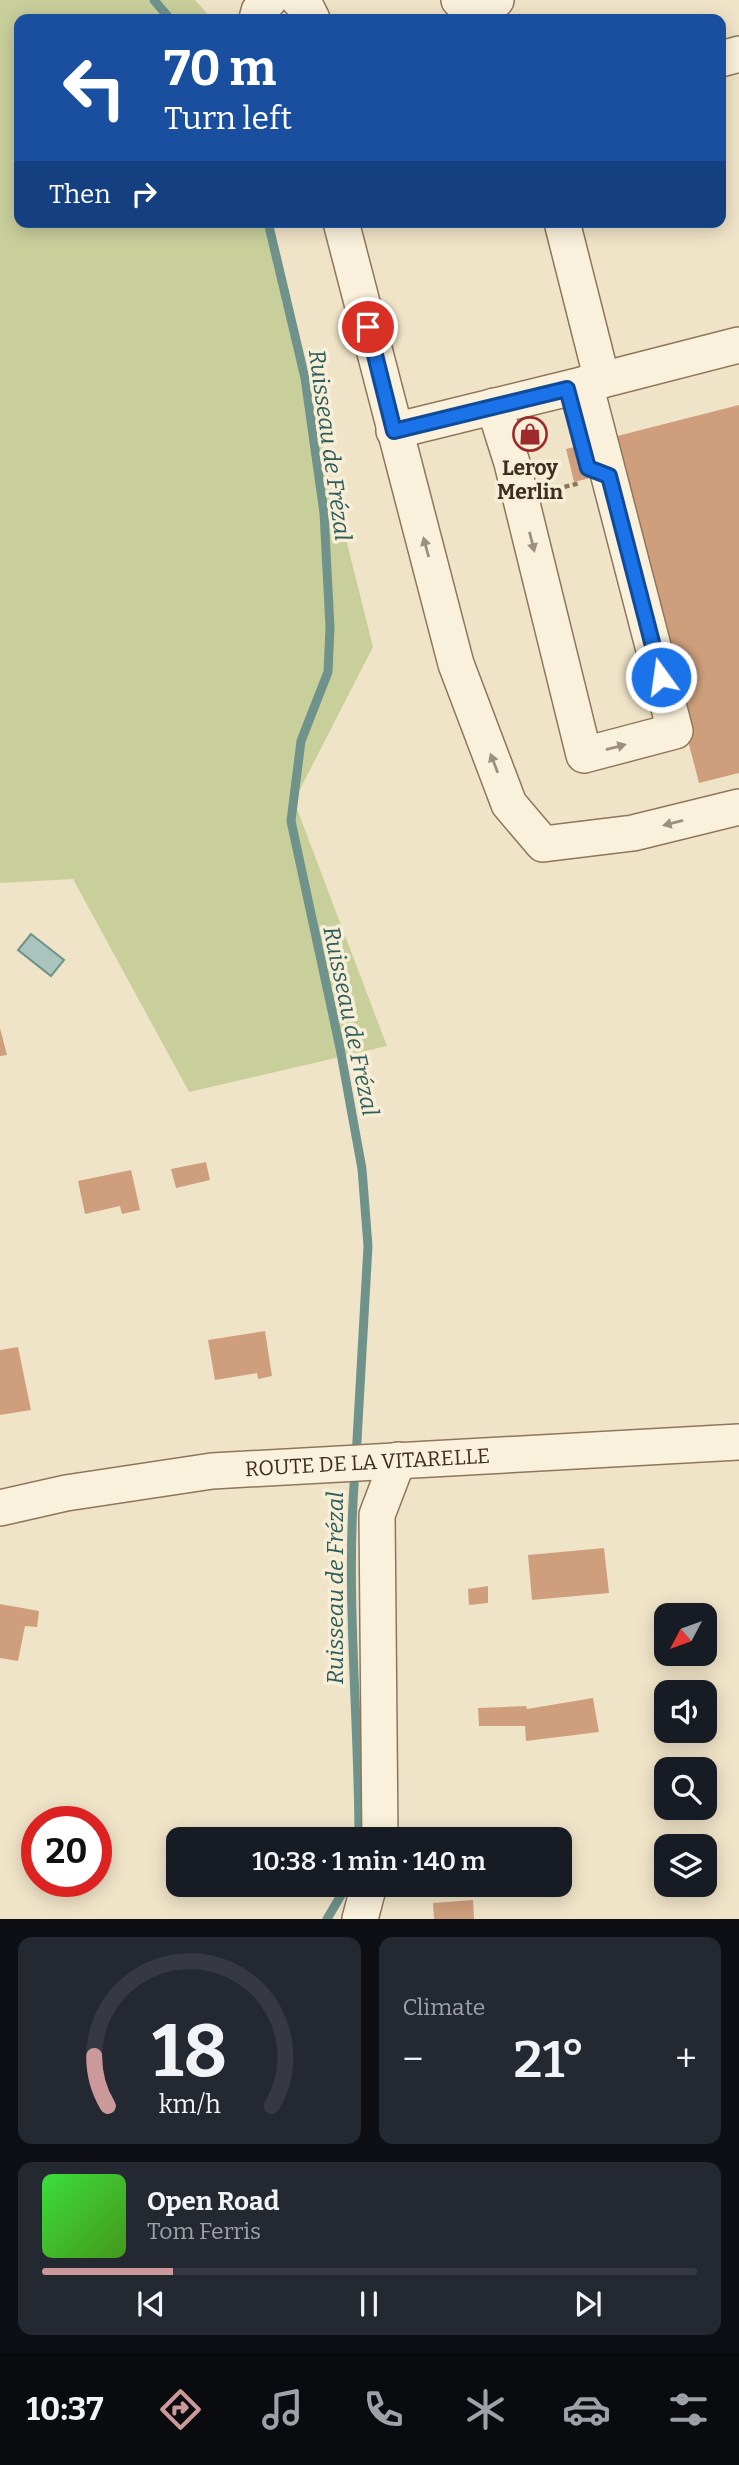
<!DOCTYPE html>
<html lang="en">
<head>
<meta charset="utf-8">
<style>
  body { margin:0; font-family:Bitter,serif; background:#242831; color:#f1f3f6; height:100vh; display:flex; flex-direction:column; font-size:26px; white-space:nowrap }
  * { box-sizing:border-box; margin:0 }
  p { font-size:23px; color:#9ea1a6 }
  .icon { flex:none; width:38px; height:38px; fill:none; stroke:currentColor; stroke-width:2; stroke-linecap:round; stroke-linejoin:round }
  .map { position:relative; height:1919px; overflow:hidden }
  .drawer { display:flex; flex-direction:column; gap:18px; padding:18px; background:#0d0f14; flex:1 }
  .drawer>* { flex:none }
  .banner { position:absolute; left:14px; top:14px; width:712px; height:214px; border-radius:14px; box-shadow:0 4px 18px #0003; background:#1a4fa0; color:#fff; overflow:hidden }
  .needle { width:46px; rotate:229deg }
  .fabs { position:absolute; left:654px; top:1603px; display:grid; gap:14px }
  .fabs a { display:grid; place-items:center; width:63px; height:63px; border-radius:14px; background:#171b24; box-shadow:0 4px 18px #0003; font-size:35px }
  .speed { position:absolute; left:21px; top:1806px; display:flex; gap:14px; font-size:35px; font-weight:700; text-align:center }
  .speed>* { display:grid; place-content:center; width:91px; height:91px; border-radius:50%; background:#171b24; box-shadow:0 4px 18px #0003; line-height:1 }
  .speed .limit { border:10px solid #d22; background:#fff; color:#111 }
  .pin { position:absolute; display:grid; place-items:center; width:60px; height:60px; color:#fff; margin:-30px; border:4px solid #fff; border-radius:50%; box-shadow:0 2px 7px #0007 }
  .me { position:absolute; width:77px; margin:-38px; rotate:346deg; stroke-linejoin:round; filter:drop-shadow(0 0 5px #0008) }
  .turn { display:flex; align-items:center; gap:24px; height:147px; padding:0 35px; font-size:32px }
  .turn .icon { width:91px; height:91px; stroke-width:2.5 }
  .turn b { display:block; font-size:49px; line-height:60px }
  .then { display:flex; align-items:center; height:66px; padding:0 35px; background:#0003; gap:14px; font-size:26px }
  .big { font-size:52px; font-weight:600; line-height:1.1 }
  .drawer .widget { flex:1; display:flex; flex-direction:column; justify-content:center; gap:10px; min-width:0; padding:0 24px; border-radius:14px; background:#242831 }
  .drawer .dial { align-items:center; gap:0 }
  .dial svg { height:182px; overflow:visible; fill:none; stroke:#363941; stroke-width:7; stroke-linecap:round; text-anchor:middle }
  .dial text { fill:#f1f3f6; stroke:none }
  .song { display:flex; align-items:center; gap:21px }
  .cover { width:84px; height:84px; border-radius:10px; background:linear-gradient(135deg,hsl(120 70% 55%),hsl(100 70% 35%)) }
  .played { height:7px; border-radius:4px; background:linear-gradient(90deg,#cc999b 20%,#363941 20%) }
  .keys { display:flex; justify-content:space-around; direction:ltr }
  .heat { display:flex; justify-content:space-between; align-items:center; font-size:38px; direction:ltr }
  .drawer .tiles { flex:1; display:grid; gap:18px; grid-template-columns:1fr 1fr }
  .widget:last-child { grid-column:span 2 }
  .trip { position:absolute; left:166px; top:1827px; width:406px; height:70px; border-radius:14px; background:#171b24; box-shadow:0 4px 18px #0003; font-weight:600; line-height:70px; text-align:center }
  .tabs { display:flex; height:112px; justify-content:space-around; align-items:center; background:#090b0e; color:#9ea1a6 }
  .tabs .icon { width:49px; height:49px }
  .tabs .active { color:#cc999b }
  .tabs b { font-size:32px; color:#f1f3f6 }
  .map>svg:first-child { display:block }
  .green { fill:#c9cf9b }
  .water { fill:#a9c4bc; stroke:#6f938a; stroke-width:2 }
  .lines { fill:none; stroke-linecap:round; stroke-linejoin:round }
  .stream { stroke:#6f938a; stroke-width:9 }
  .building { fill:#cf9f7d }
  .minor-casing { stroke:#8d765c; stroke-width:38 }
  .path { stroke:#8d765c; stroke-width:4.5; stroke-dasharray:5 3.5; stroke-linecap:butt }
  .minor { stroke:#faf1dc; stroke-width:35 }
  .oneway { fill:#9c907e }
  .route-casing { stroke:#114b97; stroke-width:18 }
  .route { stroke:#1a73e8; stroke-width:12 }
  .labels { text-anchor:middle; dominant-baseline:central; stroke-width:7; stroke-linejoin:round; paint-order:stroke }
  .poi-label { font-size:21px; font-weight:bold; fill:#3d2e20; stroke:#f7eed8 }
  .street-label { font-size:21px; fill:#3d2e20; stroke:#f7eed8 }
  .water-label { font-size:23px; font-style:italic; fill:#2f5d5a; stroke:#f7eed8 }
</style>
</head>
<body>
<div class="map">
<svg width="739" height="1919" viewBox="0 0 739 1919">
  <rect width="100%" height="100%" fill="#f0e4c8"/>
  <path class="green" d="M0,0H195L212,19H19V222H267L373,647L294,801L387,1046L189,1092L73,879L0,883Z"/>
  <path class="water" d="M31,934L64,960L51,976L18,950Z"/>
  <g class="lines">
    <path class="stream" d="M154,0L170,19
      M268,222L305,378L324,513L330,627L328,672L301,741L291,821L340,1048L362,1169L368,1246L356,1458
      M355,1472C345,1594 359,1717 359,1839
      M327,1919L347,1885"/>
  </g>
  <path class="building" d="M739,405V773L699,783L618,471L574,482L566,449Z
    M0,1028L7,1055L0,1056Z
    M206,1162L210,1180L176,1188L171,1169Z
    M131,1170L140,1210L122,1214L120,1206L85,1214L78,1181Z
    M265,1331L272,1376L258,1379L257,1373L215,1380L208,1340Z
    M18,1347L31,1410L0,1415V1350Z
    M604,1548L609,1593L532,1600L528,1555Z
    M488,1586V1603L469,1605L468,1589Z
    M0,1604L39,1611L37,1627L25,1626L18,1661L0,1658Z
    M593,1698L599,1732L526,1741L525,1726H479L478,1708L526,1706L527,1709Z
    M473,1900L474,1919H434L433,1903Z"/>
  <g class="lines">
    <g class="minor-casing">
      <g id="minor">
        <path d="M299,0L305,5L312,19"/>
        <path d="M459,0C471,8 483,9 496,0"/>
        <path d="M257,19L259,11L269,0"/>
        <path d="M721,59L739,54"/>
        <path d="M341,222L456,664L509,804L543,844L633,833L739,807"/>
        <path d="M602,380L739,345"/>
        <path d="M494,406L512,463L584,755L675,731L585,384"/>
        <path d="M394,431L602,380L562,222"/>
        <path id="s1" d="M0,1508L66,1493L212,1471L739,1442"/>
        <path d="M380,1839L377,1515L398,1460"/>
        <path d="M360,1919L369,1885"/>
      </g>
    </g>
    <path class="path" d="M548,491L580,483"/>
    <use href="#minor" class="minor"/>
  </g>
  <defs><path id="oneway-solid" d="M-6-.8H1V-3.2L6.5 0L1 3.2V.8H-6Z" transform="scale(1.75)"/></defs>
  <g class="oneway">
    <use href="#oneway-solid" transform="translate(532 542) rotate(76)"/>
    <use href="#oneway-solid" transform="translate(426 547) rotate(-105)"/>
    <use href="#oneway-solid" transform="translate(616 747) rotate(-15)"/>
    <use href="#oneway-solid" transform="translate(494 763) rotate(-111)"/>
    <use href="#oneway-solid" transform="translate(673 823) rotate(166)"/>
  </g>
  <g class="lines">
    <g class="route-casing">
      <path id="route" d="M368,327L394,431L567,389L588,468L609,476L661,677"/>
    </g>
    <use href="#route" class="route"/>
  </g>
  <defs>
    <g id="shop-ring" transform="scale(1.75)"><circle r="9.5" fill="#f7eed8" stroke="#9e2a2b" stroke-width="1.5"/><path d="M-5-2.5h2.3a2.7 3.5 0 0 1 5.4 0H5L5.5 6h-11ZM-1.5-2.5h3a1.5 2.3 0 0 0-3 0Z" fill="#9e2a2b"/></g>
  </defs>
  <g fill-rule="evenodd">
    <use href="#shop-ring" x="530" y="434"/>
  </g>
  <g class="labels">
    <g class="poi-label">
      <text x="530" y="468">Leroy<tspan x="530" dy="24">Merlin</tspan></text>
    </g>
    <g class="street-label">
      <text stroke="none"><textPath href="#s1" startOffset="371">ROUTE DE LA VITARELLE</textPath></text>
    </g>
    <g class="water-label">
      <text transform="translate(330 445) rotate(82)">Ruisseau de Frézal</text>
      <text transform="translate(351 1021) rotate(78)">Ruisseau de Frézal</text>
      <text transform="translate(335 1588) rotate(-90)">Ruisseau de Frézal</text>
    </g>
  </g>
</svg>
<div class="fabs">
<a><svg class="needle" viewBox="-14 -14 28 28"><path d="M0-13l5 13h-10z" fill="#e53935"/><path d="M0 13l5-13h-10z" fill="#9ea1a6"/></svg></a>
<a><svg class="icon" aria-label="sound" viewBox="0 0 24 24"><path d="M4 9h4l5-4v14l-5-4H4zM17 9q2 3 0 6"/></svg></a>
<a><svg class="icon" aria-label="search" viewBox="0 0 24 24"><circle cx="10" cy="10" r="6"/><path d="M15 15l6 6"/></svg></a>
<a><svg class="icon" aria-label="layers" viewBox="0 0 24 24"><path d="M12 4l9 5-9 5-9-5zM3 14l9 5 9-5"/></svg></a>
</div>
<div class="speed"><div class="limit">20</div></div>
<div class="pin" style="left:368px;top:327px;background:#d93025"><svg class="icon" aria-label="arrive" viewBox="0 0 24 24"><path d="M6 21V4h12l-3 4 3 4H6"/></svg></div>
<svg class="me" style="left:661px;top:677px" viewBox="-20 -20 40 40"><circle r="17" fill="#1a73e8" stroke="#fff" stroke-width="3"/><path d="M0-11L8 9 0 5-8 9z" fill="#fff"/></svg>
<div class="trip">10:38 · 1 min · 140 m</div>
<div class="banner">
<div class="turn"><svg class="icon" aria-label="left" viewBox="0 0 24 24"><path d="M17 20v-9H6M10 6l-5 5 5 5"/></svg><div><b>70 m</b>Turn left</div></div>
<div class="then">Then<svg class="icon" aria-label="right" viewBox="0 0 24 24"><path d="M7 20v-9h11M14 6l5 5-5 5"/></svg></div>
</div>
</div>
<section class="drawer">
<div class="tiles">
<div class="widget dial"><svg viewBox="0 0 100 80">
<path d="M14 69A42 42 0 1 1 86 69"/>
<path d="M14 69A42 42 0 0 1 8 47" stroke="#cc999b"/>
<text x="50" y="56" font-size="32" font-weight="700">18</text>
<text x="50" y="72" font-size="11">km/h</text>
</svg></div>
<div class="widget"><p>Climate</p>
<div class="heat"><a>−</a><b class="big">21°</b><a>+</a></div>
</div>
<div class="widget">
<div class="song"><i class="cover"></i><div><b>Open Road</b><p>Tom Ferris</p></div></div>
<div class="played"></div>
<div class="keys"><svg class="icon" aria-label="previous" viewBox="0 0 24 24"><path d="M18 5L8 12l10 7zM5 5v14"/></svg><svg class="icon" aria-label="pause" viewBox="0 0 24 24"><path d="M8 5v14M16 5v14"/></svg><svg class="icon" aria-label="next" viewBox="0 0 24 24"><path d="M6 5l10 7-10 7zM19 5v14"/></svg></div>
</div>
</div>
</section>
<nav class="tabs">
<b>10:37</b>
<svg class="icon active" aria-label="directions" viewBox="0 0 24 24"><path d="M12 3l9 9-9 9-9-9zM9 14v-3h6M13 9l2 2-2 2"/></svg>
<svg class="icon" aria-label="music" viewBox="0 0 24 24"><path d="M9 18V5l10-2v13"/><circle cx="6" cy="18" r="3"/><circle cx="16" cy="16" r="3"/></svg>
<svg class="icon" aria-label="phone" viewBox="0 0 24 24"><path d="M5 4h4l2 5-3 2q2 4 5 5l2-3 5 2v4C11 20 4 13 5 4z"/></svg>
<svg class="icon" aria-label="climate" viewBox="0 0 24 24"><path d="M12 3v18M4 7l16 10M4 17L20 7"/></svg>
<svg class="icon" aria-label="car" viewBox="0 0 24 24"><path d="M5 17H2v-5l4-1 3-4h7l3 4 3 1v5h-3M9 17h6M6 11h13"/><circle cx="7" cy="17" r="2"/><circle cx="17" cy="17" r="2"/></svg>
<svg class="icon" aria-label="filters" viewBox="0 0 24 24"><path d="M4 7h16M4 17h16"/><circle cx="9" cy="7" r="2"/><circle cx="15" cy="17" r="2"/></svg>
</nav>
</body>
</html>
